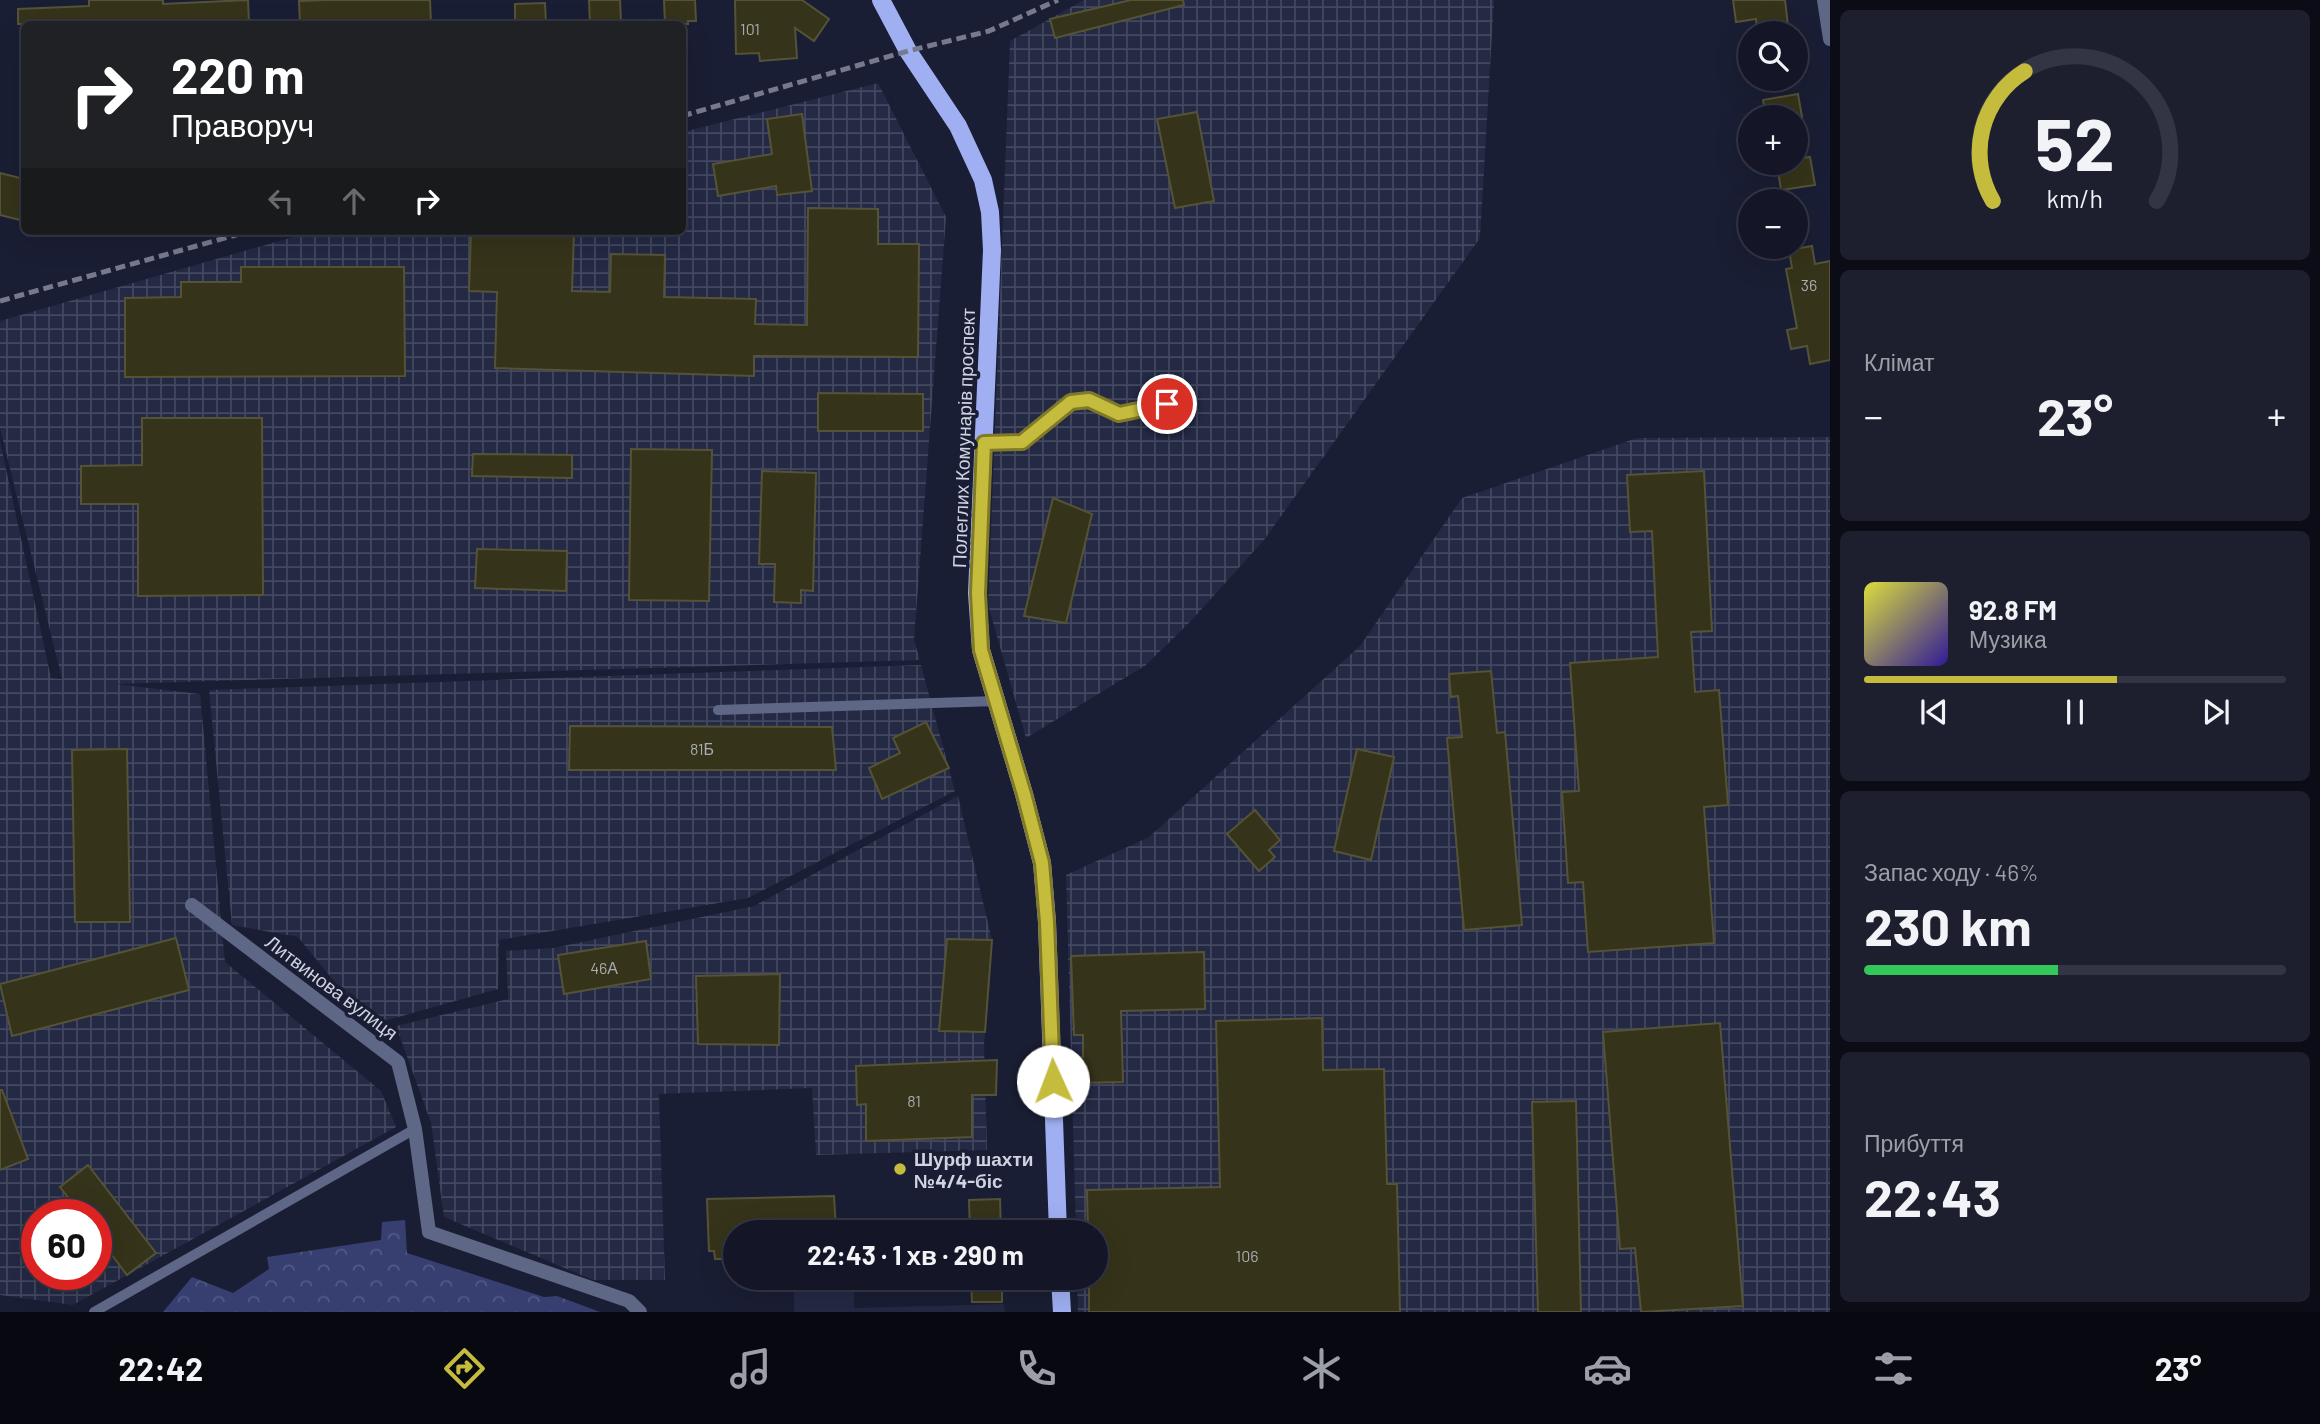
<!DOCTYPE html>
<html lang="uk">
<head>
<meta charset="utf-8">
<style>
  body { margin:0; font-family:Barlow,sans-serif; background:#1d1f2f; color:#f1f3f6; height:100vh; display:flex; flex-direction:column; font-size:26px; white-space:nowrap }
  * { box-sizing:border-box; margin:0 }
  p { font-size:23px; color:#9d9fa7 }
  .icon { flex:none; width:38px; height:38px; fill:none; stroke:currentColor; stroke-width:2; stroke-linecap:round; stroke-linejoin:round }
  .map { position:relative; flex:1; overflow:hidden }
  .panel { display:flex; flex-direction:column; gap:10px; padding:10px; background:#0b0c15; width:490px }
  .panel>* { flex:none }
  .top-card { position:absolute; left:21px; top:21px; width:665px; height:214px; border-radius:10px; box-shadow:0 7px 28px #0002,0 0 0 2px #333544; background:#202124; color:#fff; overflow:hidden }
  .tools { position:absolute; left:1738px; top:21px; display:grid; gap:14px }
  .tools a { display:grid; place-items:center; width:70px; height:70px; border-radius:50%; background:#141627; box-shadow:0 7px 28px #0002,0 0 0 2px #333544; font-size:35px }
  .speed { position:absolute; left:21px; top:1199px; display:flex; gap:14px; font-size:35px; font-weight:700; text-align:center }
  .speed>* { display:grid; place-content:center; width:91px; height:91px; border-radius:50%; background:#141627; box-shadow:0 7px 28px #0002,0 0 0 2px #333544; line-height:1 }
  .speed .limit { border:10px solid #d22; background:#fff; color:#111 }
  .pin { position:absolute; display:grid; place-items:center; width:60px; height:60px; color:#fff; margin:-30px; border:4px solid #fff; border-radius:50%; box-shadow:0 2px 7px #0007 }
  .me { position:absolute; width:77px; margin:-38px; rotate:358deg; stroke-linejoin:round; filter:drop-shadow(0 0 5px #0008) }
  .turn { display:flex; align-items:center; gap:24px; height:147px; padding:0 35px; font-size:32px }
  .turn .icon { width:91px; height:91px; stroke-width:2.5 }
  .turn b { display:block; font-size:49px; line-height:60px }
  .lanes { display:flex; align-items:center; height:66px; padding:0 35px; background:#0003; justify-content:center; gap:35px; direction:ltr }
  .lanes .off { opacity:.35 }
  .big { font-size:52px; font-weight:700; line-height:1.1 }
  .panel .widget { flex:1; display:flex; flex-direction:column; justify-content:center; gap:10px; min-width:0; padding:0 24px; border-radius:10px; background:#1d1f2f }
  .panel .dial { align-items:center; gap:0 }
  .dial svg { height:182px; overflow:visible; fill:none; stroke:#333544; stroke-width:7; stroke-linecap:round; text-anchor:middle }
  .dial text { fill:#f1f3f6; stroke:none }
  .song { display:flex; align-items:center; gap:21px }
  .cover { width:84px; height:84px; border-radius:10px; background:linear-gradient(135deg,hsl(60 70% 55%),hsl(250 70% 35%)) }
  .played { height:7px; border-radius:4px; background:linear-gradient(90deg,#c5bc3d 60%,#333544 60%) }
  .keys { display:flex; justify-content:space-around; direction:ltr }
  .heat { display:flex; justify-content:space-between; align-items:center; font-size:38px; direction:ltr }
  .charge { height:10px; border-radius:5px; background:linear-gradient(90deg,#34c759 46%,#333544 0) }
  .trip { position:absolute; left:723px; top:1220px; width:385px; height:70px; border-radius:35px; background:#141627; box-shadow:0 7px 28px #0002,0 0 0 2px #333544; font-weight:700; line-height:70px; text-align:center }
  .tab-bar { display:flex; height:112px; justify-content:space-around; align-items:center; background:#080910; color:#9d9fa7 }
  .tab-bar .icon { width:49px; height:49px }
  .tab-bar .selected { color:#c5bc3d }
  .tab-bar b { font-size:32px; color:#f1f3f6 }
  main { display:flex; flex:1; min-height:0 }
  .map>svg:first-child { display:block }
  .built { fill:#242944 }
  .industrial { fill:url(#industrial-grid); fill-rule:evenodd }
  .forest { fill:url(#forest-crowns) }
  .building { fill:#353319; stroke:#545338; stroke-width:2 }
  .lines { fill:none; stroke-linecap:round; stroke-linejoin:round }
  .service { stroke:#5f6787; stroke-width:10 }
  .minor { stroke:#5f6787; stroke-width:14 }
  .primary { stroke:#9faff1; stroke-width:18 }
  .rail { stroke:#767a8c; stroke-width:5; stroke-dasharray:10 5; stroke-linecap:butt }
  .route-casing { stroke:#807a28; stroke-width:18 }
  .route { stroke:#c5bc3d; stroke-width:12 }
  .poi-dot { fill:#c5bc3d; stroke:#1a1e34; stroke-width:2.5 }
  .labels { text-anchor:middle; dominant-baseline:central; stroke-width:7; stroke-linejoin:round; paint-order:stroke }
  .number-label { font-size:16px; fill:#a8abb0 }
  .street-label { font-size:19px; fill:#cfd3e2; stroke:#1a1e34 }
  .poi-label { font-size:19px; font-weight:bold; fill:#cfd3e2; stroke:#1a1e34; text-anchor:start }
</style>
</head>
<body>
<main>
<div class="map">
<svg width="1830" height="1312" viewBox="0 0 1830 1312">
  <defs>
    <pattern id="industrial-grid" width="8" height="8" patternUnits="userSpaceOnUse" patternTransform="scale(1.75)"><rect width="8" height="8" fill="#242944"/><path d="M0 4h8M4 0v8" fill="none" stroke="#43475f"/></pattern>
    <pattern id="forest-crowns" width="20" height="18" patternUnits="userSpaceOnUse" patternTransform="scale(1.75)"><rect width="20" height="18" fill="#363f70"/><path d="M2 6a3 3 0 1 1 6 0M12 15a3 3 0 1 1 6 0" fill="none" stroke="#525a84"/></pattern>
  </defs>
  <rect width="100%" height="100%" fill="#1a1e34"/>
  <path class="built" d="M854,1289V1308L1004,1304L1005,1312H794V1291Z"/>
  <path class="industrial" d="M1084,0H1494L1480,238L1264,540L1188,624L1146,665L1026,738L988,605L1010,41Z
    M878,83L946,217L914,640L920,660L115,684L200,694L225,962L381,1091L396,1127L73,1305L0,1295V441L51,678L62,679L0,428V321L314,231H682L683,132ZM37,1214H96V1274H37Z
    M1830,437V1312H1078L1077,1278H1096V1232H1076L1066,875L1149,837L1360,646L1462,498L1637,438Z
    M921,665L955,791L748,898L499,940L498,989L370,1025L298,937L232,925L209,690Z
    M958,796L992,940L984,1045L987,1150L816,1155L812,1088L659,1094L665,1280H593L444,1217L431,1123L396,1026L508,999L506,951L553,948L754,906Z"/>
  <path class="forest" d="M405,1220L407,1253L544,1297L557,1296L600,1312H163L192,1277L233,1293L269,1269L267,1257L381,1240L382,1222Z"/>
  <path class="building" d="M89,0H163V4L248,0L249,24H18V9L89,6Z
    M327,0H430L431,24H300L299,1Z
    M589,0H620L621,22H613V24H590Z
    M664,0H695L696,21H688V24H665Z
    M735,0H802L829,19L814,41L795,28L797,58L760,61L759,53L736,54Z
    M1131,0H1183L1184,5L1055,38L1050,19Z
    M1733,0H1785L1788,26L1757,30L1756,19L1736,22Z
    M545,3L546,24H515V4Z
    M1798,94L1802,117H1766L1763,100Z
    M1197,112L1214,201L1175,208L1157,119Z
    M802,114L812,191L777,195L776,186L718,196L713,164L772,154L767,119Z
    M1810,157L1815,185L1781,190L1777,163H1796V159Z
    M0,173L24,179V221L0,215Z
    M808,208L878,209V244H919L918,357L754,356V376L495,368L497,292L469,291L471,231H574L572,291L610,292L611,254L665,255L664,297L756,299L755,324L807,325Z
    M1812,246L1815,264L1830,261V360L1810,364L1807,346L1791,349L1787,330L1797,328L1786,269L1792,268L1789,250Z
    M241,267H404L405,376L125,377V298L181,297V282H241Z
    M818,393L923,394V431H818Z
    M142,418H262L263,595L138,596V504H81V466L142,465Z
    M631,449L712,450L709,601L629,600Z
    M473,454L572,455V478L472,476Z
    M762,471L816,473L813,591L801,590V603L774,602L775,564H759Z
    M1704,471L1712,631L1691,632L1695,692L1719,690L1728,805L1704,807L1714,943L1588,952L1583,882L1568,883L1562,792L1579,791L1570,663L1658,657L1652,531L1630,532L1627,475Z
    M1053,498L1092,514L1066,623L1024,616Z
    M477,549L567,551L566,591L475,588Z
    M1491,671L1497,733L1505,732L1522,925L1464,930L1447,738L1462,737L1458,696L1451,697L1449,674Z
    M926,722L949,768L882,799L869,768L900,753L893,738Z
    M570,726L832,727L836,770H569Z
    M127,749L130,922H75L72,750Z
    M1357,749L1394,757L1371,860L1334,851Z
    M1255,810L1280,840L1269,850L1275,857L1259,871L1227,834Z
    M176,938L189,990L12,1036L0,984Z
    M947,939L992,940L985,1032L939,1031Z
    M646,941L651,979L564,994L558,955Z
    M1204,952L1205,1009L1121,1011L1123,1082L1075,1083L1074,1057H1083V1035H1074L1071,956Z
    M780,974L779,1045L698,1044L696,976Z
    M1322,1018L1323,1070L1384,1069L1387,1184H1397L1400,1312H1089V1278H1096V1232H1088L1087,1190L1220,1187L1216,1021Z
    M1720,1023L1743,1306L1641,1312L1635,1248L1620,1249L1603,1032Z
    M997,1060L996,1095H972V1137L866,1141V1104L857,1105L856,1066Z
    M0,1090H2L28,1159L0,1170Z
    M1576,1101L1581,1312H1538L1532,1102Z
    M88,1165L156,1253L127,1275L96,1234V1214H81L60,1187Z
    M834,1196L836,1229L798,1230V1232H735V1259H715L714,1251H709L707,1199Z
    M1000,1199L1001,1232H970L969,1200Z
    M971,1278H1002V1302H972Z"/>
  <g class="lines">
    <path class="service" d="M984,443L1022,442L1071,402L1089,400L1119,414L1167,404
      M718,710L997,701
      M94,1312L415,1129"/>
    <path class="minor" d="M1824,0L1830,39
      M192,905L398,1062L415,1129L429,1232L629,1301L640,1312"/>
    <path class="primary" d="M881,0L908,51L958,126L983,180L990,212L992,250L977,593L981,650L1024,794L1042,863L1047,922L1058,1232
      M1060,1278L1062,1312"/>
    <path class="rail" d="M682,116L908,51L989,31L1058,0
      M0,301L250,231"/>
  </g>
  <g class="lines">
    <g class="route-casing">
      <path id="route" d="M1053,1081L1047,922L1042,863L1024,794L981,650L978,593L984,443L1022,442L1071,402L1089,400L1119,414L1167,404"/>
    </g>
    <use href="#route" class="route"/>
  </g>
  <circle class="poi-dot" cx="900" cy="1169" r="7"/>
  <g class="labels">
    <g class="number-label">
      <text x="750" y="28">101</text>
      <text x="1809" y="284">36</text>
      <text x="702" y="748">81Б</text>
      <text x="604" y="967">46А</text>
      <text x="914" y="1100">81</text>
      <text x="1247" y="1255">106</text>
    </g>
    <g class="street-label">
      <text transform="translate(963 438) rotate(-88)">Полеглих Комунарів проспект</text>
      <text transform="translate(332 987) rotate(37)">Литвинова вулиця</text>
    </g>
    <g class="poi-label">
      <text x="914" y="1158">Шурф шахти<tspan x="914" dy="22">№4/4-біс</tspan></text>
    </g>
  </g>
</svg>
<div class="tools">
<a><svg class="icon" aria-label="search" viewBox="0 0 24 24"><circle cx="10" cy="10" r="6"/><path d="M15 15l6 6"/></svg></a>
<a>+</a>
<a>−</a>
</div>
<div class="speed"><div class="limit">60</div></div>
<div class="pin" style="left:1167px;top:404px;background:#d93025"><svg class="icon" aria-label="arrive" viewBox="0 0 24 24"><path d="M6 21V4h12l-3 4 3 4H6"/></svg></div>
<svg class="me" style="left:1053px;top:1081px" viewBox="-20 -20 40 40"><circle r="19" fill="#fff"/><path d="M0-13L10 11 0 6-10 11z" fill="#c5bc3d"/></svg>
<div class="trip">22:43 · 1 хв · 290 m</div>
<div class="top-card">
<div class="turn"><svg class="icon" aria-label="right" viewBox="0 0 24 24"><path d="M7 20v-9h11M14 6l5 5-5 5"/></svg><div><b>220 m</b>Праворуч</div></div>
<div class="lanes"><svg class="icon off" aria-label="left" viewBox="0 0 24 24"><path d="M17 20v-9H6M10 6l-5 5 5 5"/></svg><svg class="icon off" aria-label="ahead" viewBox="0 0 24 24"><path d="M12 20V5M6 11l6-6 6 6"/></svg><svg class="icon" aria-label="right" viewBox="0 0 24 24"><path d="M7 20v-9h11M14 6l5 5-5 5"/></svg></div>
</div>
</div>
<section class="panel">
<div class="widget dial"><svg viewBox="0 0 100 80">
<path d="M14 69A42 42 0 1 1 86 69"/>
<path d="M14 69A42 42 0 0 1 28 12" stroke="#c5bc3d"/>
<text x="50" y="56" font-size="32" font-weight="700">52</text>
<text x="50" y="72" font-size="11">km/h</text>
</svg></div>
<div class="widget"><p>Клімат</p>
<div class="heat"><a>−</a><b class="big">23°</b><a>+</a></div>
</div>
<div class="widget">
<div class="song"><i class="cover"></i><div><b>92.8 FM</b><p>Музика</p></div></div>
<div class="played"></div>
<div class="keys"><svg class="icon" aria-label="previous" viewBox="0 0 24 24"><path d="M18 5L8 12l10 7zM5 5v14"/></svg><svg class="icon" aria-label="pause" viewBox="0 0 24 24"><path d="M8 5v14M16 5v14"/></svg><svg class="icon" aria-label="next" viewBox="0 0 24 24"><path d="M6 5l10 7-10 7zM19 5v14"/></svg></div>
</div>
<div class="widget"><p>Запас ходу · 46%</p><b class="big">230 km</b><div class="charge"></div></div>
<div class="widget"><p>Прибуття</p><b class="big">22:43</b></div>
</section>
</main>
<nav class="tab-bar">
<b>22:42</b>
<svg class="icon selected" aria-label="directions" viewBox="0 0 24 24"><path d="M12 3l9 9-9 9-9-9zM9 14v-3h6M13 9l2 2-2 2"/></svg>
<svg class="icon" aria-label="music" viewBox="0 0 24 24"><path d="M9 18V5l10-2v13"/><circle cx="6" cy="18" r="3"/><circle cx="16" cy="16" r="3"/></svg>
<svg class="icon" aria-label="phone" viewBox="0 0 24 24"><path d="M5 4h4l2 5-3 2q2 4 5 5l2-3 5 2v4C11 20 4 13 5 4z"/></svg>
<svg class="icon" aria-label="climate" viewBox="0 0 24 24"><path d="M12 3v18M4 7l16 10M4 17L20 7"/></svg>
<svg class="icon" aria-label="car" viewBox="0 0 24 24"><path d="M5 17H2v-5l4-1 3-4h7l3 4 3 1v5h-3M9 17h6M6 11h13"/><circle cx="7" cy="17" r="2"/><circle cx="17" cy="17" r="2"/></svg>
<svg class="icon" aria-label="filters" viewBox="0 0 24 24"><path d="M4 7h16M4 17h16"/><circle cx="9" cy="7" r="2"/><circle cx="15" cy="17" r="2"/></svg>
<b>23°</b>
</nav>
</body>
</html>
